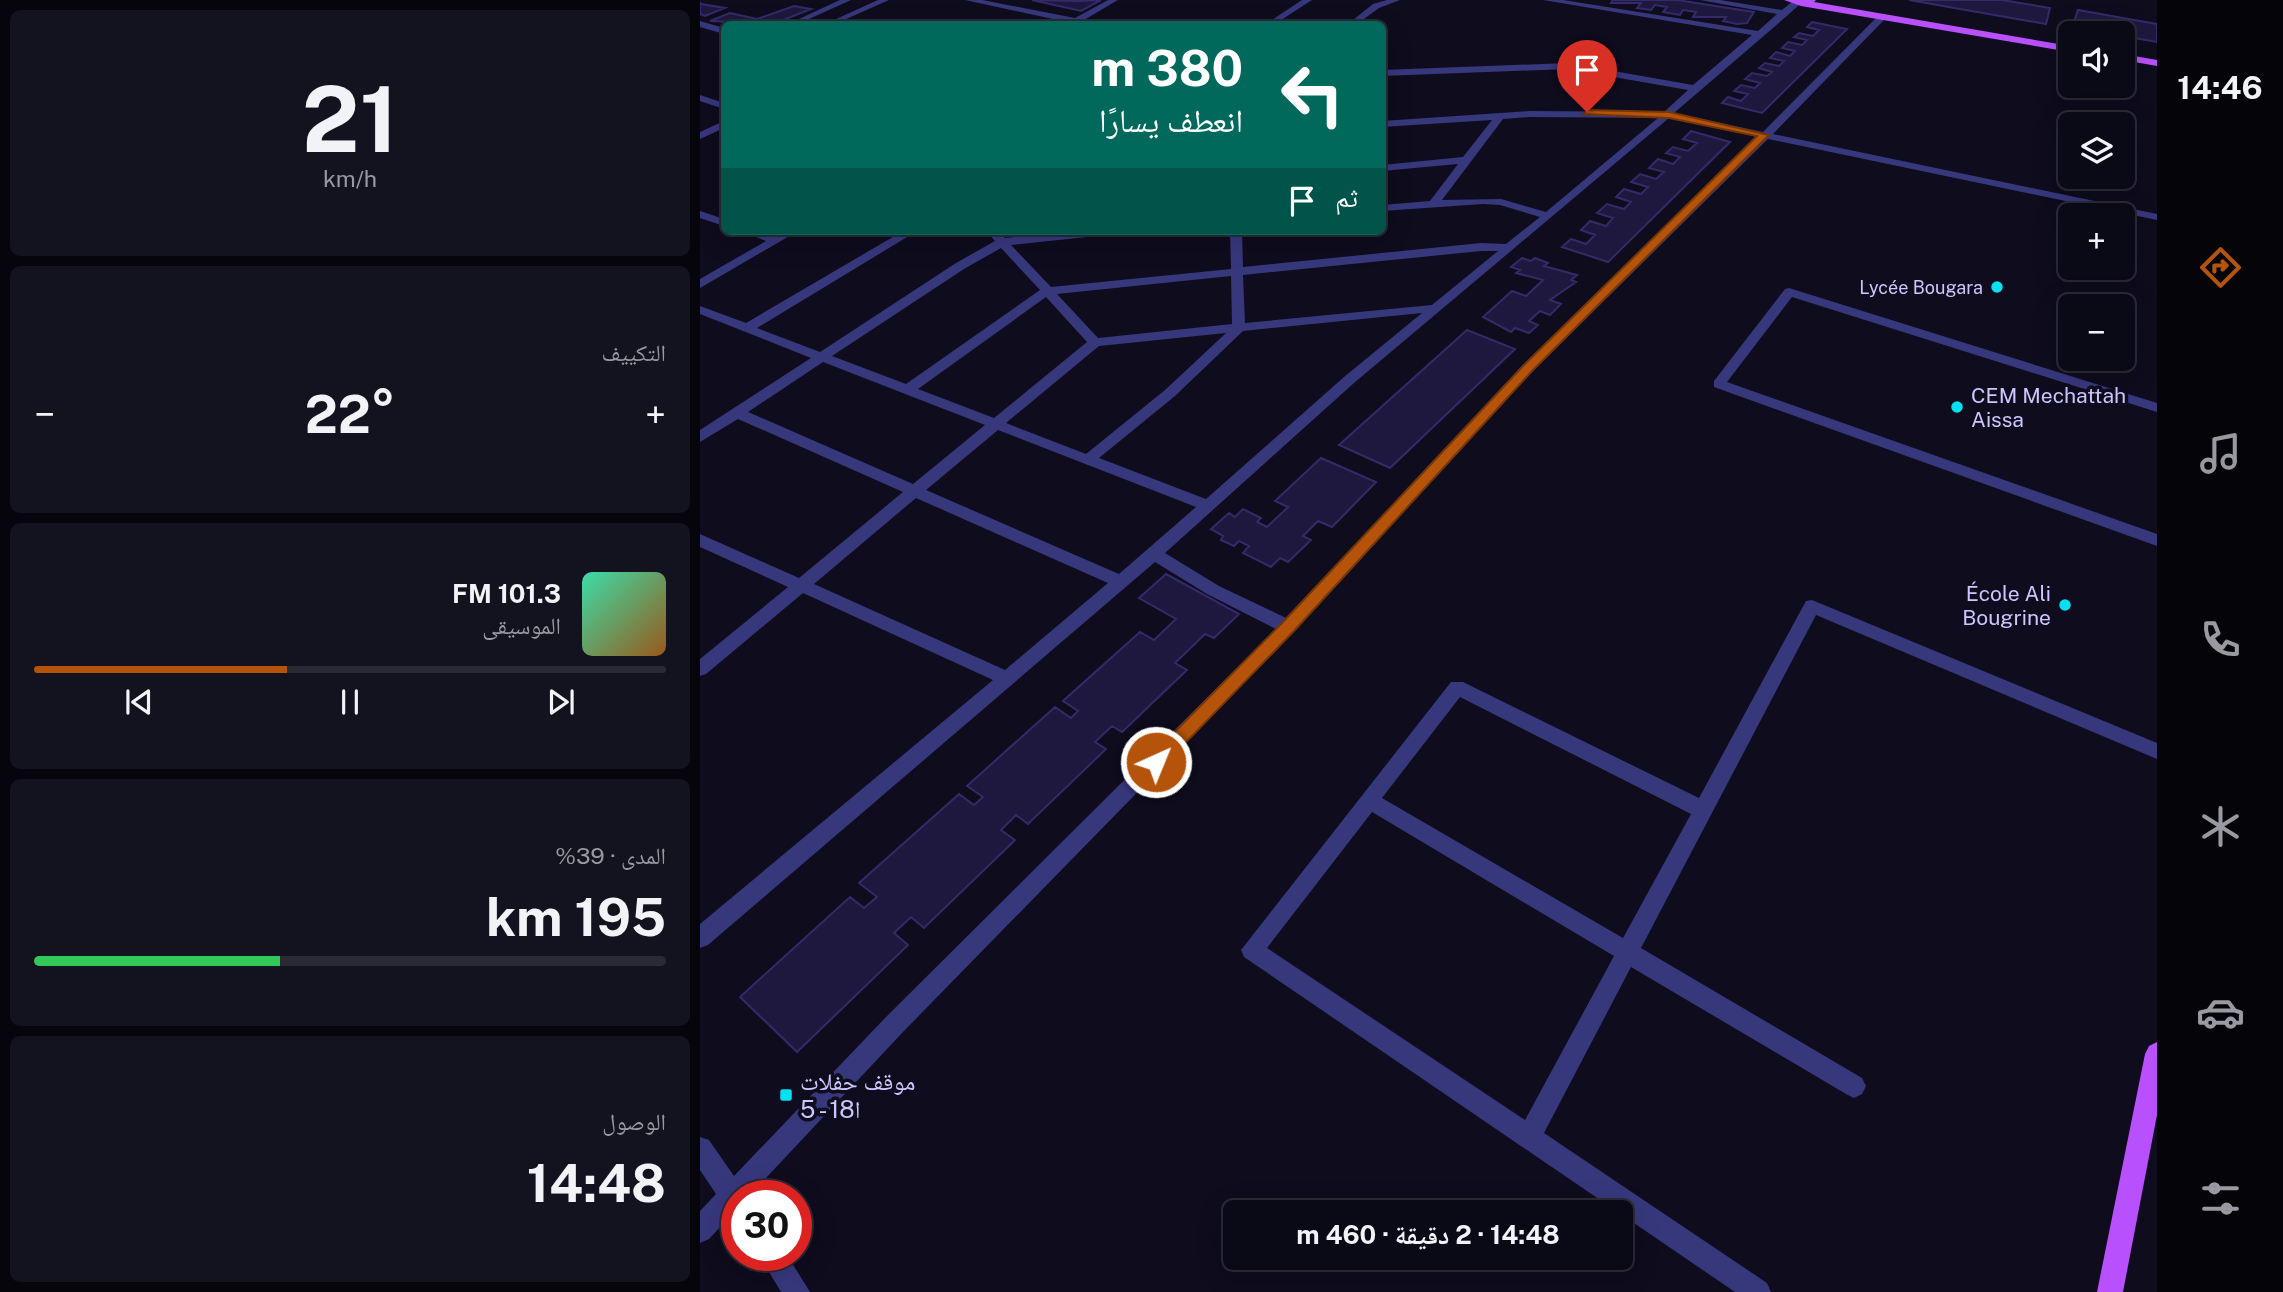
<!DOCTYPE html>
<html lang="ar">
<head>
<meta charset="utf-8">
<style>
  body { margin:0; font-family:"Public Sans","Noto Naskh Arabic",sans-serif; background:#13121f; color:#f1f3f6; direction:rtl; height:100vh; display:flex; flex-direction:column; font-size:26px; white-space:nowrap }
  * { box-sizing:border-box; margin:0 }
  p { font-size:23px; color:#999aa1 }
  .icon { flex:none; width:38px; height:38px; fill:none; stroke:currentColor; stroke-width:2; stroke-linecap:round; stroke-linejoin:round }
  .map { position:relative; flex:1; overflow:hidden; direction:ltr }
  .sheet { display:flex; flex-direction:column; gap:10px; padding:10px; background:#06050c; width:700px }
  .sheet>* { flex:none }
  .guide { position:absolute; left:21px; top:21px; width:665px; height:214px; border-radius:10px; box-shadow:0 7px 28px #0002,0 0 0 2px #2a2a35; direction:rtl; background:#00695c; color:#fff; overflow:hidden }
  .controls { position:absolute; left:1358px; top:21px; display:grid; gap:14px }
  .controls a { display:grid; place-items:center; width:77px; height:77px; border-radius:10px; background:#0a0916; box-shadow:0 7px 28px #0002,0 0 0 2px #2a2a35; font-size:35px }
  .speed { position:absolute; left:21px; top:1180px; display:flex; gap:14px; font-size:35px; font-weight:700; text-align:center }
  .speed>* { display:grid; place-content:center; width:91px; height:91px; border-radius:50%; background:#0a0916; box-shadow:0 7px 28px #0002,0 0 0 2px #2a2a35; line-height:1 }
  .speed .limit { border:10px solid #d22; background:#fff; color:#111 }
  .pin { position:absolute; display:grid; place-items:center; width:60px; height:60px; color:#fff; margin:-72px -30px; border-radius:50% 50% 50% 0; rotate:-45deg; box-shadow:0 0 7px #0007 }
  .pin .icon { rotate:45deg }
  .me { position:absolute; width:77px; margin:-38px; rotate:44deg; stroke-linejoin:round; filter:drop-shadow(0 0 5px #0008) }
  .turn { display:flex; align-items:center; gap:24px; height:147px; padding:0 28px; font-size:32px }
  .turn .icon { width:91px; height:91px; stroke-width:2.5 }
  .turn b { display:block; font-size:49px; line-height:60px }
  .then { display:flex; align-items:center; height:66px; padding:0 28px; background:#0003; gap:14px; font-size:26px }
  .big { font-size:52px; font-weight:700; line-height:1.1 }
  .sheet .tile { flex:1; display:flex; flex-direction:column; justify-content:center; gap:10px; min-width:0; padding:0 24px; border-radius:10px; background:#13121f }
  .sheet .dial { align-items:center; gap:0 }
  .dial b { font-size:91px; line-height:1 }
  .song { display:flex; align-items:center; gap:21px }
  .cover { width:84px; height:84px; border-radius:10px; background:linear-gradient(135deg,hsl(160 70% 55%),hsl(30 70% 35%)) }
  .played { height:7px; border-radius:4px; background:linear-gradient(90deg,#b45309 40%,#2a2a35 40%) }
  .keys { display:flex; justify-content:space-around; direction:ltr }
  .heat { display:flex; justify-content:space-between; align-items:center; font-size:38px; direction:ltr }
  .charge { height:10px; border-radius:5px; background:linear-gradient(90deg,#34c759 39%,#2a2a35 0) }
  .trip { position:absolute; left:523px; top:1200px; width:410px; height:70px; border-radius:10px; background:#0a0916; box-shadow:0 7px 28px #0002,0 0 0 2px #2a2a35; font-weight:700; line-height:70px; text-align:center; direction:rtl }
  main { display:flex; flex:1; min-height:0 }
  .tab-bar { display:flex; flex-direction:column; width:126px; justify-content:space-around; align-items:center; background:#040409; color:#999aa1 }
  .tab-bar .icon { width:49px; height:49px }
  .tab-bar .selected { color:#b45309 }
  .tab-bar b { font-size:32px; color:#f1f3f6 }
  .map>svg:first-child { display:block }
  .building { fill:#1e183e; stroke:#352a69; stroke-width:2 }
  .lines { fill:none; stroke-linecap:round; stroke-linejoin:round }
  .minor { fill:#37377c; fill-rule:evenodd }
  .major { fill:#b850fe; fill-rule:evenodd }
  .route { fill:#b45309; stroke:#753606; stroke-width:2 }
  .poi-dot { fill:#02e0f1; stroke:#0e0c1d; stroke-width:2.5 }
  .labels { text-anchor:middle; dominant-baseline:central; stroke-width:7; stroke-linejoin:round; paint-order:stroke }
  .far-poi-label { font-size:18px; fill:#ccc8ff; stroke:#0e0c1d; text-anchor:end }
  .poi-label { font-size:21px; fill:#ccc8ff; stroke:#0e0c1d; text-anchor:start }
  .near-poi-label { font-size:24px; fill:#ccc8ff; stroke:#0e0c1d; text-anchor:start }
</style>
</head>
<body>
<main>
<nav class="tab-bar">
<b>14:46</b>
<svg class="icon selected" aria-label="directions" viewBox="0 0 24 24"><path d="M12 3l9 9-9 9-9-9zM9 14v-3h6M13 9l2 2-2 2"/></svg>
<svg class="icon" aria-label="music" viewBox="0 0 24 24"><path d="M9 18V5l10-2v13"/><circle cx="6" cy="18" r="3"/><circle cx="16" cy="16" r="3"/></svg>
<svg class="icon" aria-label="phone" viewBox="0 0 24 24"><path d="M5 4h4l2 5-3 2q2 4 5 5l2-3 5 2v4C11 20 4 13 5 4z"/></svg>
<svg class="icon" aria-label="climate" viewBox="0 0 24 24"><path d="M12 3v18M4 7l16 10M4 17L20 7"/></svg>
<svg class="icon" aria-label="car" viewBox="0 0 24 24"><path d="M5 17H2v-5l4-1 3-4h7l3 4 3 1v5h-3M9 17h6M6 11h13"/><circle cx="7" cy="17" r="2"/><circle cx="17" cy="17" r="2"/></svg>
<svg class="icon" aria-label="filters" viewBox="0 0 24 24"><path d="M4 7h16M4 17h16"/><circle cx="9" cy="7" r="2"/><circle cx="15" cy="17" r="2"/></svg>
</nav>
<div class="map">
<svg width="1457" height="1292" viewBox="0 0 1457 1292">
  <rect width="100%" height="100%" fill="#0e0c1d"/>
  <path class="building" d="M332,0L377,1L401,0L381,11Z
    M913,0H977L1054,12L1047,23L1037,24L1023,21L1026,17H993L996,12L983,10L980,15L963,12L967,7L955,5L951,10L937,8L941,3H911Z
    M1209,0H1302L1350,8L1346,24Z
    M0,2L1,4L25,8L5,16L0,14Z
    M94,6L111,9L73,24L10,21L30,13L57,19Z
    M1378,10L1457,24V42L1423,36V33L1372,28Z
    M1112,22L1147,29L1062,113L1022,103L1028,97L1041,101L1048,94L1034,91L1041,85L1055,88L1060,83L1045,79L1052,73L1067,76L1072,72L1059,68L1065,63L1079,66L1084,61L1070,58L1076,52L1090,56L1095,51L1082,48L1088,42L1102,45L1107,40L1094,37L1099,33L1113,36L1119,30L1107,27Z
    M991,131L1030,142L908,262L862,247L871,239L886,244L895,235L881,230L890,221L906,226L913,218L897,213L907,204L924,209L931,202L916,197L924,189L941,194L948,187L931,182L940,174L956,179L964,172L949,168L958,159L973,164L980,157L966,153L973,147L988,151L997,143L983,139Z
    M822,258L831,261L835,258L848,263L844,266L877,275L871,280L876,282L850,300L861,304L850,315L840,311L829,321L838,325L829,333L815,328L811,332L783,317L812,291L826,296L843,280L816,273L820,270L811,267Z
    M767,330L815,349L690,468L639,445Z
    M621,458L676,482L632,527L618,521L603,536L611,540L588,562L580,558L571,567L543,553L549,546L539,541L534,546L521,540L523,536L511,529L529,513L535,517L543,509L561,518L557,522L567,527L588,507L575,501Z
    M466,574L539,614L514,638L505,634L475,663L487,670L422,732L412,726L395,742L406,749L328,824L316,815L301,830L315,840L224,928L211,917L194,933L208,945L97,1052L40,997L150,897L164,908L177,897L159,883L259,794L274,805L283,797L267,786L355,707L371,718L378,711L363,701L440,632L454,640L476,619L439,598Z"/>
  <g class="lines">
    <path class="minor" d="M140,0H151L98,24H88Z
      M178,0H189L135,24H125Z
      M265,0H282L375,18L408,0H418L384,20L398,24H376Z
      M602,0H612L575,24H566Z
      M687,0H700L679,8L657,24H648L673,4Z
      M843,0H863L1058,31L1077,14L1000,0H1020L1082,10L1093,1H1099V5L1088,15L974,113L1063,132L1179,15H1185V19L1073,134L1457,214V220L1068,139L832,372L594,632L202,1033L50,1195H37V1215L33,1213L9,1239L0,1243V1211L16,1194L0,1170V1137L9,1140L34,1176L186,1017L576,629L507,594L455,562L8,945L0,948V924L293,680L103,593L6,674L0,676V659L88,587L0,547V534L99,578L203,492L38,419L0,442V430L111,358L0,314V306L46,323L203,231H217L57,328L120,352L256,263L295,241L286,231H298L305,238L379,231H421L415,234L311,245L351,287L531,269L530,231H542L543,267L781,243L806,244L840,217L800,205L783,204L682,211V205L730,201L758,164L682,171V165L763,157L792,120L682,127V121L830,111L964,112L988,90L868,69L682,76V70L868,63L993,85L1052,35ZM830,117L958,118L846,212L801,199L742,200L803,119ZM969,118L1058,137L822,366L586,618L519,586L465,553L654,383ZM301,248L340,290L206,384L132,356L264,269ZM781,251H798L732,305L545,323L543,275ZM531,276L532,324L398,338L357,294ZM346,297L387,342L294,418L218,389ZM722,313L644,377L506,499L399,458L475,396L543,331ZM526,333L465,390L386,454L306,423L399,346ZM123,362L285,425L213,484L48,412ZM298,430L496,507L419,574L226,490ZM216,498L408,583L305,670L114,584Z
      M0,21L24,28V34L0,27Z
      M24,68V74H19V70Z
      M0,95L24,103V109L0,101Z
      M24,121V128L0,139V132Z
      M0,211L24,219V226L0,218Z
      M42,231H60L75,236L84,231H98L0,288V279L66,241Z
      M1089,288L1457,403V412L1092,297L1027,382L1457,534V546L1014,387V381L1085,289Z
      M1112,600L1457,743V759L1116,615L941,948L1162,1078L1166,1086L1162,1094L1154,1098L1146,1094L931,967L844,1133L1067,1283L1071,1292H1035L544,957L541,950L751,682H763L999,798L1106,601ZM760,697L991,814L923,938L682,798ZM672,812L914,956L825,1120L567,948Z
      M59,1255H87L110,1292H81Z"/>
    <path class="major" d="M1084,0H1116L1114,2L1370,46V52L1101,6Z
      M1423,54L1457,60V66L1423,60Z
      M1457,1042V1115L1423,1292H1397L1445,1054L1449,1046Z"/>
  </g>
  <path class="route" d="M887,110L969,112L1069,135L832,371L594,631L462,767H450L447,762L450,757L582,623L823,366L1057,136L969,118L884,114Z"/>
  <g class="poi-dot">
    <circle cx="1297" cy="287" r="7"/>
    <circle cx="1257" cy="407" r="7"/>
    <circle cx="1365" cy="605" r="7"/>
    <rect x="79" y="1088" width="14" height="14" rx="3.5"/>
  </g>
  <g class="labels">
    <g class="far-poi-label">
      <text x="1283" y="287">Lycée Bougara</text>
    </g>
    <g class="poi-label">
      <text x="1271" y="395">CEM Mechattah<tspan x="1271" dy="24">Aissa</tspan></text>
      <text x="1351" y="593" text-anchor="end">École Ali<tspan x="1351" dy="24">Bougrine</tspan></text>
    </g>
    <g class="near-poi-label">
      <text x="100" y="1081">موقف حفلات<tspan x="100" dy="28">5 - 18ا</tspan></text>
    </g>
  </g>
</svg>
<div class="controls">
<a><svg class="icon" aria-label="sound" viewBox="0 0 24 24"><path d="M4 9h4l5-4v14l-5-4H4zM17 9q2 3 0 6"/></svg></a>
<a><svg class="icon" aria-label="layers" viewBox="0 0 24 24"><path d="M12 4l9 5-9 5-9-5zM3 14l9 5 9-5"/></svg></a>
<a>+</a>
<a>−</a>
</div>
<div class="speed"><div class="limit">30</div></div>
<div class="pin" style="left:887px;top:112px;background:#d93025"><svg class="icon" aria-label="arrive" viewBox="0 0 24 24"><path d="M6 21V4h12l-3 4 3 4H6"/></svg></div>
<svg class="me" style="left:456px;top:762px" viewBox="-20 -20 40 40"><circle r="17" fill="#b45309" stroke="#fff" stroke-width="3"/><path d="M0-11L8 9 0 5-8 9z" fill="#fff"/></svg>
<div class="trip">14:48 · 2 دقيقة · 460 m</div>
<div class="guide">
<div class="turn"><svg class="icon" aria-label="left" viewBox="0 0 24 24"><path d="M17 20v-9H6M10 6l-5 5 5 5"/></svg><div><b>380 m</b>انعطف يسارًا</div></div>
<div class="then">ثم<svg class="icon" aria-label="arrive" viewBox="0 0 24 24"><path d="M6 21V4h12l-3 4 3 4H6"/></svg></div>
</div>
</div>
<section class="sheet">
<div class="tile dial"><b>21</b><p>km/h</p></div>
<div class="tile"><p>التكييف</p>
<div class="heat"><a>−</a><b class="big">22°</b><a>+</a></div>
</div>
<div class="tile">
<div class="song"><i class="cover"></i><div><b>101.3 FM</b><p>الموسيقى</p></div></div>
<div class="played"></div>
<div class="keys"><svg class="icon" aria-label="previous" viewBox="0 0 24 24"><path d="M18 5L8 12l10 7zM5 5v14"/></svg><svg class="icon" aria-label="pause" viewBox="0 0 24 24"><path d="M8 5v14M16 5v14"/></svg><svg class="icon" aria-label="next" viewBox="0 0 24 24"><path d="M6 5l10 7-10 7zM19 5v14"/></svg></div>
</div>
<div class="tile"><p>المدى · 39%</p><b class="big">195 km</b><div class="charge"></div></div>
<div class="tile"><p>الوصول</p><b class="big">14:48</b></div>
</section>
</main>
</body>
</html>
